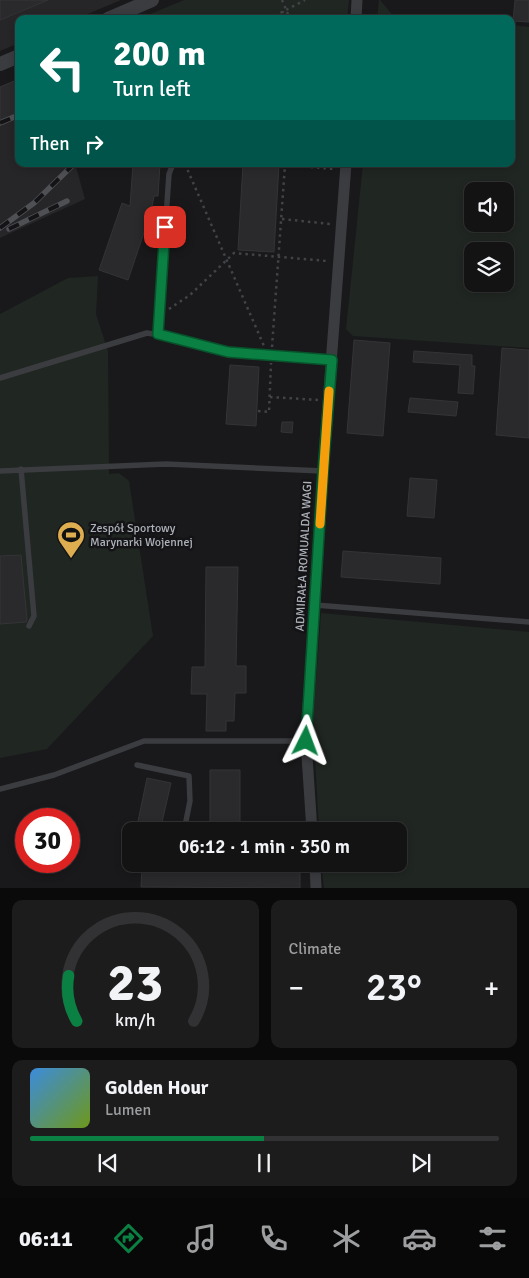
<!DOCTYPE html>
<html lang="en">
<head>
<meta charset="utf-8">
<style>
  body { margin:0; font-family:Signika,sans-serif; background:#1c1c1d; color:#f1f3f6; height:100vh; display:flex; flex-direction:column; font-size:19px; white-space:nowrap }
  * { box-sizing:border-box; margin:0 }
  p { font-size:16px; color:#9d9ea0 }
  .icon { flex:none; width:28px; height:28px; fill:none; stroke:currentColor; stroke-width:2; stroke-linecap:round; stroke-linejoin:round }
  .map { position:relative; height:888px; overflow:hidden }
  .details { display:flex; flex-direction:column; gap:12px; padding:12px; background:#0a0a0b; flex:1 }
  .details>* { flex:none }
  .hud { position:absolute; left:15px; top:15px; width:500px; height:152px; border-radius:10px; box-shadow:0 2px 8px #0003,0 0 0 1px #323234; background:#00695c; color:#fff; overflow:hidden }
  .buttons { position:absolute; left:464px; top:182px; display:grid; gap:10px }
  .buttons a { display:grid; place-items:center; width:50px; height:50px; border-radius:10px; background:#131314; box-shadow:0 2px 8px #0003,0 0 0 1px #323234; font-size:25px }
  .speed { position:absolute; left:15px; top:808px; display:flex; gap:10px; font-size:25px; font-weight:700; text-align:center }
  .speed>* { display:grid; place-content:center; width:65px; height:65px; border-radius:50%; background:#131314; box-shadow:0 2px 8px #0003,0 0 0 1px #323234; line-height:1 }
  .speed .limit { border:8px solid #d22; background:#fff; color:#111 }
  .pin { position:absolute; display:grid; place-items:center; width:42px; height:42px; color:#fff; margin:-21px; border-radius:10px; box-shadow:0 2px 8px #0006 }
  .me { position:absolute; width:55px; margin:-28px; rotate:3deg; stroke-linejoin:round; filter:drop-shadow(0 0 4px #0008) }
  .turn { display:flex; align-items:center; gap:18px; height:105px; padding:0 15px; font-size:22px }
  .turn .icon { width:65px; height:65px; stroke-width:2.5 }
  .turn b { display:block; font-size:35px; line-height:42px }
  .then { display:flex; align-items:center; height:48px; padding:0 15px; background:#0003; gap:10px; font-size:19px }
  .big { font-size:38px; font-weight:600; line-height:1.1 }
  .details .widget { flex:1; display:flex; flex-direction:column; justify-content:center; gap:8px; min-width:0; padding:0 18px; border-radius:10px; background:#1c1c1d }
  .details .dial { align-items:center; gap:0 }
  .dial svg { height:130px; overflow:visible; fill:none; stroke:#323234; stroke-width:7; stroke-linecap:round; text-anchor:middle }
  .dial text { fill:#f1f3f6; stroke:none }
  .song { display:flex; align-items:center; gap:15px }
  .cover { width:60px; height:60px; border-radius:8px; background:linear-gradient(135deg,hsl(210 70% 55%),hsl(80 70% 35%)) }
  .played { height:5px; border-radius:2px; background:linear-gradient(90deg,#0b8043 50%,#323234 50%) }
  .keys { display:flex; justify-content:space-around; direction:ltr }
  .heat { display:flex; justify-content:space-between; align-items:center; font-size:28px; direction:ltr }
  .details .tiles { flex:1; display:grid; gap:12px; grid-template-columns:1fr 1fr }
  .widget:last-child { grid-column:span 2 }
  .trip { position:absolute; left:122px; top:822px; width:285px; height:50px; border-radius:10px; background:#131314; box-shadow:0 2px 8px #0003,0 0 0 1px #323234; font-weight:600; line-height:50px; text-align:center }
  .tabs { display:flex; height:80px; justify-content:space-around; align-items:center; background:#080808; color:#9d9ea0 }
  .tabs .icon { width:35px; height:35px }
  .tabs .current { color:#0b8043 }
  .tabs b { font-size:22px; color:#f1f3f6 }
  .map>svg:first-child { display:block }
  .built { fill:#262628 }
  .green { fill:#202621; fill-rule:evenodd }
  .building { fill:#2a2a2c; stroke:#343437 }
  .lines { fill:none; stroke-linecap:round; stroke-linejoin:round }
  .path { stroke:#414347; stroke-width:2.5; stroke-dasharray:2.5 4; stroke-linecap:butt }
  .service { stroke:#3b3c40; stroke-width:5.5 }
  .minor { stroke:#3b3c40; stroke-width:11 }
  .tertiary { stroke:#3b3c40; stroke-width:14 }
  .rail-casing { stroke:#4e5054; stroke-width:5.5 }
  .rail { stroke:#141416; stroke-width:4; stroke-dasharray:11; stroke-linecap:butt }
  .route-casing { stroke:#07532c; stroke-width:12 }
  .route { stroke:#0b8043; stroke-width:9 }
  .slow { stroke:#f59e0b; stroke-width:9 }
  .labels { text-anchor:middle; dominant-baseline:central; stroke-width:5; stroke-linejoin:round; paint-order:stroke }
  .poi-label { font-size:12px; fill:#adb1b9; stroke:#141416; text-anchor:start }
  .street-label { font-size:12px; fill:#adb1b9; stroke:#141416 }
</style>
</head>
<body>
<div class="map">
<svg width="529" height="888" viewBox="0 0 529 888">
  <rect width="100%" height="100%" fill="#19191b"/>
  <path class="built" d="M0,0H121L76,19H19V43L0,51Z
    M19,79V164H79L76,167L85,199L0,238V87Z"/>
  <path class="green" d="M184,0H349L347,19H150L148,15Z
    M379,0H380L396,19H377Z
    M511,25L529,27V348L353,336L346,329L363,164H511ZM505,191V224H472V191ZM505,251V284H472V251Z
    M98,276L96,314L108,351L109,474L119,473L129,481L153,636L47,749L0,758V314L68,278Z
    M321,613L529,632V888H324L321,864H399V831H319L313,721Z"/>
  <path class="building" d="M0,0H48L0,20Z
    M515,0H529V22L513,21Z
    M19,79V112L0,120V87Z
    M133,164H160L158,196H154L151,212L128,280L99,270L122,203L130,206Z
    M243,164H279L274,252L238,250Z
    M354,340L390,343L383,436L347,433Z
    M502,348L529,350V438L496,435Z
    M414,351L472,355V366H475L473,394L458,393L460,365L413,362Z
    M230,365L259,367L256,426L226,424Z
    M410,398L458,402L456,416L408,412Z
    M282,422H293L292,433L281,432Z
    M410,478L437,480L434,518L407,516Z
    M343,551L441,558L440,584L341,577Z
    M21,555L27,620L26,622L0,624V556Z
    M206,567H238L236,666H246V693H235L234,721H226V731H206L207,694H191L192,667H205Z
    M210,770H240V831H210Z
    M147,778L171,783L160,831H136Z
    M142,867L300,872V888L141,887Z"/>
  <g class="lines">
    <path class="path" d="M282,0L290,19
      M269,19L305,0
      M282,19L283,11
      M185,164L264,346
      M282,219L330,224
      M169,309L190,295L234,253L327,261
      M272,347L285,165L334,169
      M270,397L318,400
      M258,411L269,412L271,363"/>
    <path class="service" d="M158,334L169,174L173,164
      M0,378L147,333L178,338L227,352L332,359
      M21,469L34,616L29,626
      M0,471L166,464L323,471
      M315,605L529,622
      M137,765L189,776L190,801L184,831
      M0,789L54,775L144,741H306"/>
    <path class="minor" d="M356,19L357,0
      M312,831L306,741L323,471L346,164
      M315,864L316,888"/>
    <path class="tertiary" d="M108,19L152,0
      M0,64L19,56"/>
    <g class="rail-casing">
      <path id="rail" d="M0,123L19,115
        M0,228L34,203L74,164
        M9,229L67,201"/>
    </g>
    <use href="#rail" class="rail"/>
  </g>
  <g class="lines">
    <g class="route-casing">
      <path id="route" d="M165,227L158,334L228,352L332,360L323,471L306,741"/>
    </g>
    <use href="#route" class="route"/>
    <path class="slow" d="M320,524L329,391"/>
  </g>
  <defs>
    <g id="stadium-pin" transform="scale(1.4375)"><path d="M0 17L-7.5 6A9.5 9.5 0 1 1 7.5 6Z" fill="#ddad50" stroke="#141416"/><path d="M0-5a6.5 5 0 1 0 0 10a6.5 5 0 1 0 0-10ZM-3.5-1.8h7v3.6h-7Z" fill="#111"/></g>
  </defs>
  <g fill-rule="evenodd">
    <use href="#stadium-pin" x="71" y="535"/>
  </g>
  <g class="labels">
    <g class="poi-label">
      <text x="90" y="528">Zespół Sportowy<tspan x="90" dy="14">Marynarki Wojennej</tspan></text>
    </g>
    <g class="street-label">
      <text transform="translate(304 556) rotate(-87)">ADMIRAŁA ROMUALDA WAGI</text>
    </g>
  </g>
</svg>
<div class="buttons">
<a><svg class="icon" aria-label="sound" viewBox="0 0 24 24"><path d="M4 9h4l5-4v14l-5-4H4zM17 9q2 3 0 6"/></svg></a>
<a><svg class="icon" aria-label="layers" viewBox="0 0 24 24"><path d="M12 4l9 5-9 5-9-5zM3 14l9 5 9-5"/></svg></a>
</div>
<div class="speed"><div class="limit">30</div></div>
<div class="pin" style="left:165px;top:227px;background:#d93025"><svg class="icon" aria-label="arrive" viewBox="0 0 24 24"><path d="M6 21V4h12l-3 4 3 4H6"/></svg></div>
<svg class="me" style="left:306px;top:741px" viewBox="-20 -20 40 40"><path d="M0-17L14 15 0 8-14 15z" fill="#0b8043" stroke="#fff" stroke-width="4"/></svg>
<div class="trip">06:12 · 1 min · 350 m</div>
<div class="hud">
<div class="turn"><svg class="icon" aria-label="left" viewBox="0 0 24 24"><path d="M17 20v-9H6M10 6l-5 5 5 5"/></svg><div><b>200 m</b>Turn left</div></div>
<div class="then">Then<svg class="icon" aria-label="right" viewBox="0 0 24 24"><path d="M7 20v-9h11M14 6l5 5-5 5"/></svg></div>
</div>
</div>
<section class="details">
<div class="tiles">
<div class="widget dial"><svg viewBox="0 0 100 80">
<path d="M14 69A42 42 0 1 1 86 69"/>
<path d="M14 69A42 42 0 0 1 9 41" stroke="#0b8043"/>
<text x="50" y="56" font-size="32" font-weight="700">23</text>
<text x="50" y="72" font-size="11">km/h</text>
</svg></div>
<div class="widget"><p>Climate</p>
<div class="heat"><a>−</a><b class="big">23°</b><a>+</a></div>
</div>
<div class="widget">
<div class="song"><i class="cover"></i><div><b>Golden Hour</b><p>Lumen</p></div></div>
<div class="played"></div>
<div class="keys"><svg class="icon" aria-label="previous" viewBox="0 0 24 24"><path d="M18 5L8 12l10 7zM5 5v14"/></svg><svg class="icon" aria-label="pause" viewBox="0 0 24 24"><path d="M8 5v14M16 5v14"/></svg><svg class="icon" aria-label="next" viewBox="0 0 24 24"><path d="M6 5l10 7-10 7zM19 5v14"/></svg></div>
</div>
</div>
</section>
<nav class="tabs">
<b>06:11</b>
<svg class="icon current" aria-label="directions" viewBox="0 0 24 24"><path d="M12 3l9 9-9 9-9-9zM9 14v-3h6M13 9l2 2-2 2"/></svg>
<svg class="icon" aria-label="music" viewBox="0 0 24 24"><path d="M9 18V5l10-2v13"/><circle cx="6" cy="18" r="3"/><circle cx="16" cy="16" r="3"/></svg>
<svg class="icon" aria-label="phone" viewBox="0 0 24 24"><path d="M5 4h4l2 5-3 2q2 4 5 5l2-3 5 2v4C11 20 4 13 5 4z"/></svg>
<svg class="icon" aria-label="climate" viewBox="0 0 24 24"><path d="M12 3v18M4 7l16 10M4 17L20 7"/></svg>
<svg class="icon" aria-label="car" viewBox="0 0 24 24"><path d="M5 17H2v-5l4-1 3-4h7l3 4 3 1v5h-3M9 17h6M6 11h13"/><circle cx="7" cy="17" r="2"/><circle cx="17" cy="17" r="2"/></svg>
<svg class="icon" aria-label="filters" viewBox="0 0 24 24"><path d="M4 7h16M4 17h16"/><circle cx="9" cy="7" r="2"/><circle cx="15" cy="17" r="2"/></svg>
</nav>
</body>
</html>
